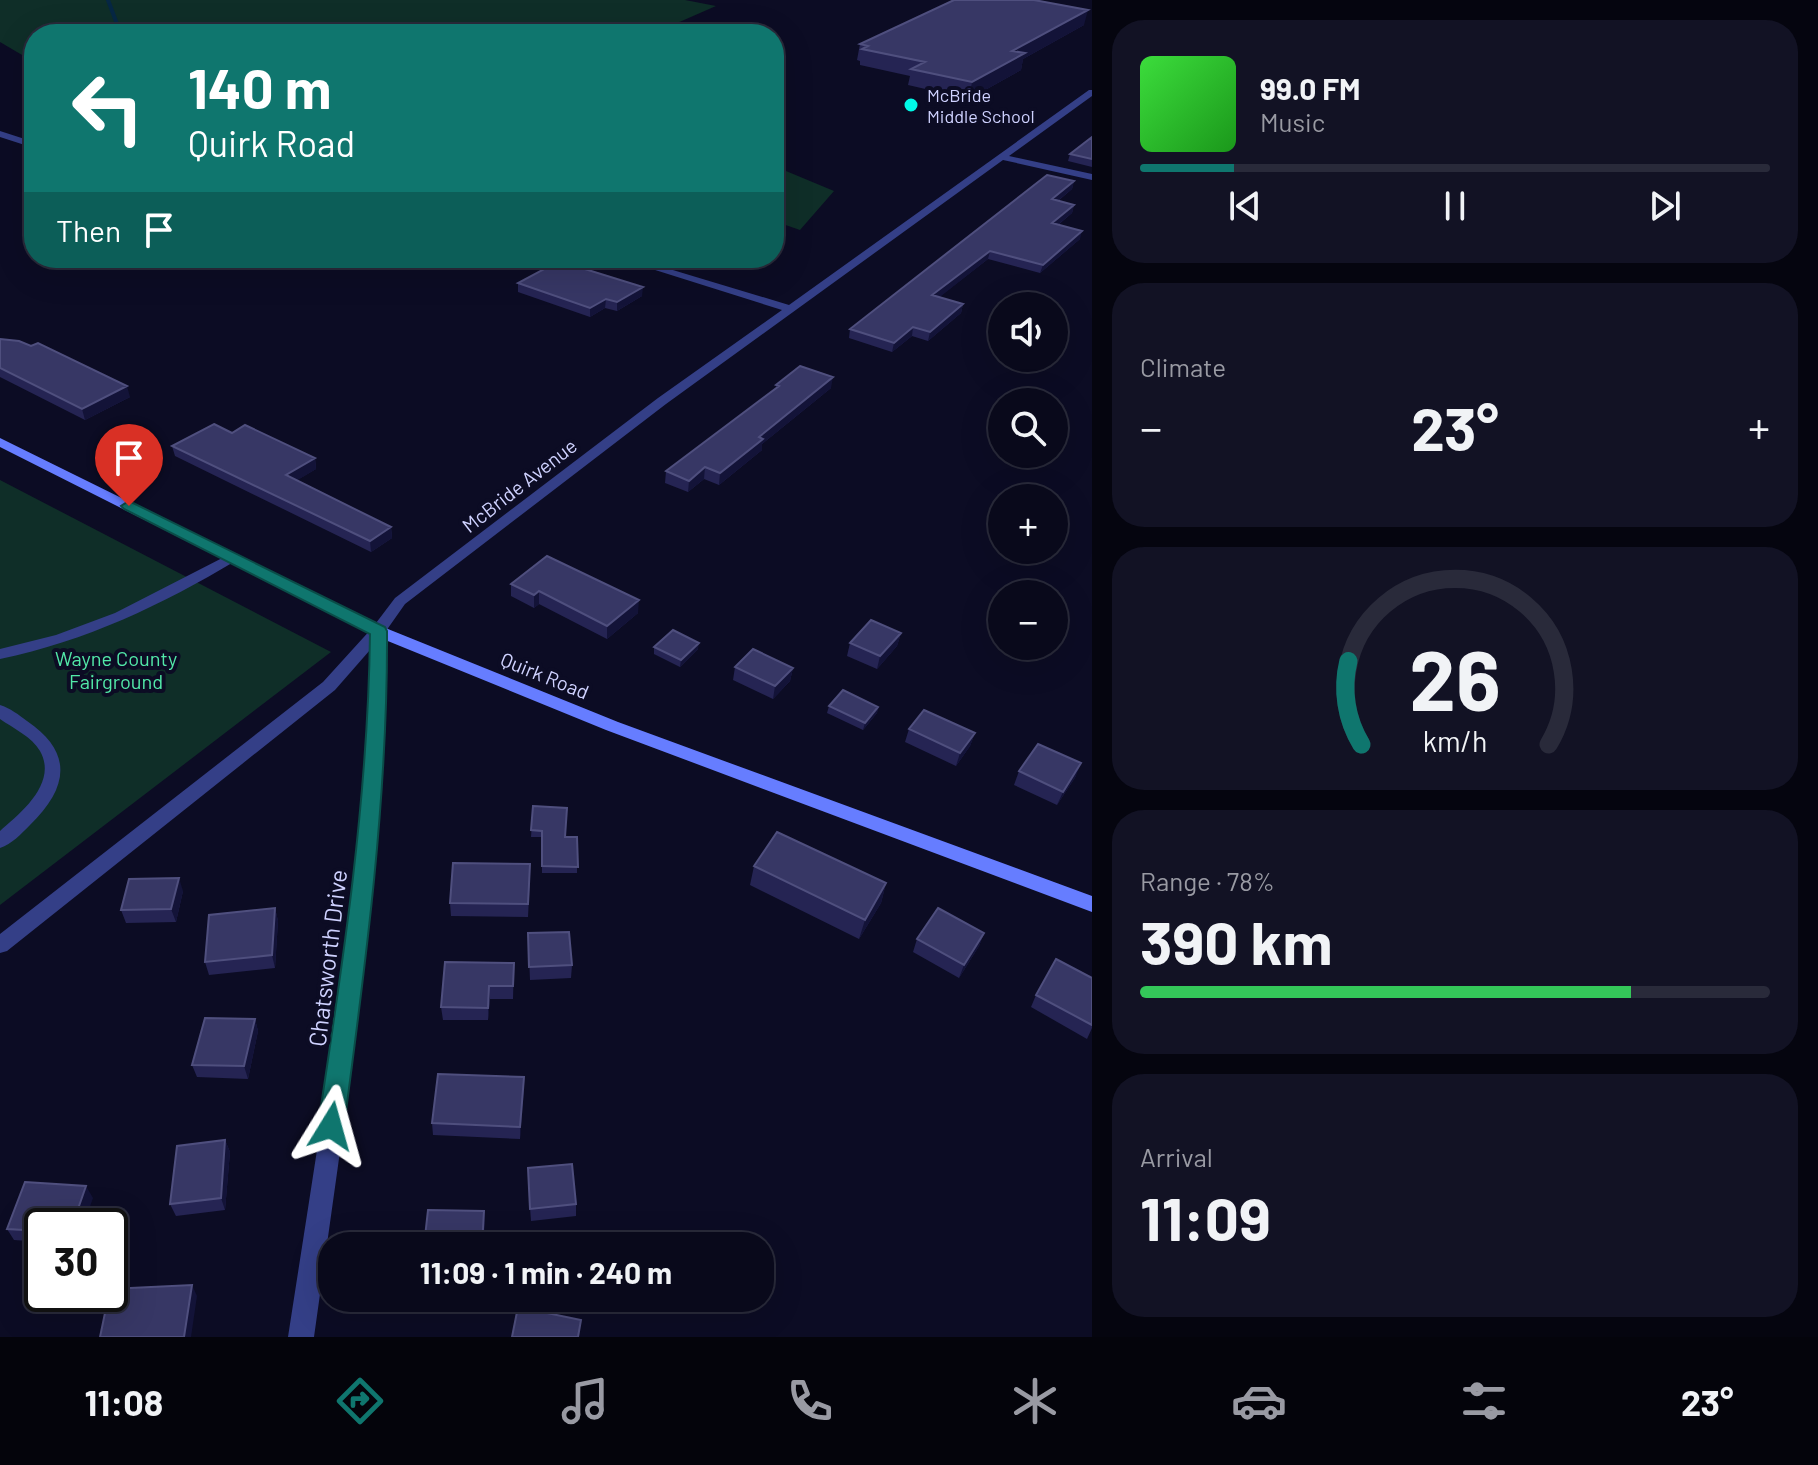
<!DOCTYPE html>
<html lang="en">
<head>
<meta charset="utf-8">
<style>
  body { margin:0; font-family:Barlow,sans-serif; background:#121224; color:#f1f3f6; height:100vh; display:flex; flex-direction:column; font-size:30px; white-space:nowrap }
  * { box-sizing:border-box; margin:0 }
  p { font-size:26px; color:#999aa3 }
  .icon { flex:none; width:44px; height:44px; fill:none; stroke:currentColor; stroke-width:2; stroke-linecap:round; stroke-linejoin:round }
  .map { position:relative; flex:1; overflow:hidden }
  .side { display:flex; flex-direction:column; gap:20px; padding:20px; background:#05050f; width:726px }
  .side>* { flex:none }
  .hud { position:absolute; left:24px; top:24px; width:760px; height:244px; border-radius:32px; box-shadow:0 8px 32px #0002,0 0 0 2px #292a3a; background:#0f766e; color:#fff; overflow:hidden }
  .fabs { position:absolute; left:988px; top:292px; display:grid; gap:16px }
  .fabs a { display:grid; place-items:center; width:80px; height:80px; border-radius:50%; background:#09091b; box-shadow:0 8px 32px #0002,0 0 0 2px #292a3a; font-size:40px }
  .speed { position:absolute; left:24px; top:1208px; display:flex; gap:16px; font-size:40px; font-weight:700; text-align:center }
  .speed>* { display:grid; place-content:center; width:104px; height:104px; border-radius:50%; background:#09091b; box-shadow:0 8px 32px #0002,0 0 0 2px #292a3a; line-height:1 }
  .speed .limit { border:4px solid #111; border-radius:12px; background:#fff; color:#111 }
  .pin { position:absolute; display:grid; place-items:center; width:68px; height:68px; color:#fff; margin:-82px -34px; border-radius:50% 50% 50% 0; rotate:-45deg; box-shadow:0 0 8px #0007 }
  .pin .icon { rotate:45deg }
  .me { position:absolute; width:88px; margin:-44px; rotate:8deg; stroke-linejoin:round; filter:drop-shadow(0 0 6px #0008) }
  .turn { display:flex; align-items:center; gap:28px; height:168px; padding:0 32px; font-size:36px }
  .turn .icon { width:104px; height:104px; stroke-width:2.5 }
  .turn b { display:block; font-size:56px; line-height:68px }
  .then { display:flex; align-items:center; height:76px; padding:0 32px; background:#0003; gap:16px; font-size:30px }
  .big { font-size:60px; font-weight:700; line-height:1.1 }
  .side .card { flex:1; display:flex; flex-direction:column; justify-content:center; gap:12px; min-width:0; padding:0 28px; border-radius:32px; background:#121224 }
  .side .dial { align-items:center; gap:0 }
  .dial svg { height:208px; overflow:visible; fill:none; stroke:#292a3a; stroke-width:7; stroke-linecap:round; text-anchor:middle }
  .dial text { fill:#f1f3f6; stroke:none }
  .song { display:flex; align-items:center; gap:24px }
  .cover { width:96px; height:96px; border-radius:12px; background:linear-gradient(135deg,hsl(120 70% 55%),hsl(120 70% 35%)) }
  .played { height:8px; border-radius:4px; background:linear-gradient(90deg,#0f766e 15%,#292a3a 15%) }
  .keys { display:flex; justify-content:space-around; direction:ltr }
  .heat { display:flex; justify-content:space-between; align-items:center; font-size:44px; direction:ltr }
  .charge { height:12px; border-radius:6px; background:linear-gradient(90deg,#34c759 78%,#292a3a 0) }
  .trip { position:absolute; left:318px; top:1232px; width:456px; height:80px; border-radius:32px; background:#09091b; box-shadow:0 8px 32px #0002,0 0 0 2px #292a3a; font-weight:700; line-height:80px; text-align:center }
  .menu { display:flex; height:128px; justify-content:space-around; align-items:center; background:#04040b; color:#999aa3 }
  .menu .icon { width:56px; height:56px }
  .menu .current { color:#0f766e }
  .menu b { font-size:36px; color:#f1f3f6 }
  main { display:flex; flex:1; min-height:0 }
  .map>svg:first-child { display:block }
  .green { fill:#0f2e28 }
  .lines { fill:none; stroke-linecap:round; stroke-linejoin:round }
  .stream { stroke:#062744; stroke-width:4 }
  .street { fill:#343f87; fill-rule:evenodd }
  .secondary { fill:#667dff; fill-rule:evenodd }
  .wall { fill:#252453 }
  .shaded-wall { fill:#131338 }
  .building { fill:#373765; stroke:#4f4f7e; stroke-width:2 }
  .route { fill:#0f766e; stroke:#0a4d48; stroke-width:2 }
  .poi-dot { fill:#00fae7; stroke:#0c0c24; stroke-width:3 }
  .labels { text-anchor:middle; dominant-baseline:central; stroke-width:8; stroke-linejoin:round; paint-order:stroke }
  .far-poi-label { font-size:18px; fill:#cfd2ff; stroke:#0c0c24; text-anchor:start }
  .street-label { font-size:20px; fill:#cfd2ff; stroke:#0c0c24 }
  .park-label { font-size:20px; fill:#52e8a8; stroke:#0c0c24 }
  .near-street-label { font-size:24px; fill:#cfd2ff; stroke:#0c0c24 }
</style>
</head>
<body>
<main>
<div class="map">
<svg width="1092" height="1337" viewBox="0 0 1092 1337">
  <rect width="100%" height="100%" fill="#0c0c24"/>
  <path class="green" d="M0,0H685L716,6L652,34H34V62L0,42Z
    M774,166L834,191L800,230L774,221Z
    M0,480L331,652L0,905Z"/>
  <g class="lines">
    <path class="stream" d="M108,0L120,32L114,34"/>
    <path class="street" d="M1089,90H1092V96L1009,156L1092,174V180L1003,160L666,404L405,604L386,631L384,720L372,897L351,1073L314,1337H288C323,1109 363,881 370,650L335,690L7,951L0,953V934L323,682L373,627L395,598L658,398L782,310L617,258H633L789,305Z
      M0,131L34,142V148L0,137Z
      M232,553L237,554L239,557L237,560C162,605 86,641 0,659V649L56,635L115,613Z
      M0,705C10,708 19,715 27,721C74,753 68,788 30,825C21,834 12,844 0,848V831C21,813 58,783 40,751C32,737 13,728 0,719Z"/>
    <path class="secondary" d="M0,438L383,627L618,722L1092,896V912L606,730L373,635L0,447Z"/>
  </g>
  <path class="wall" d="M1084,25L1023,59L1021,70L969,99L908,85L910,76L860,65V61L857,60L860,44Z
    M1092,137V167L1068,161L1070,154Z
    M1074,181L1072,189L1058,201L1074,205L1072,213L1058,225L1080,239L1040,273L988,259L939,297L963,304L961,313L928,341L912,336L892,352L849,338L850,329Z
    M518,283L642,296L617,311L605,308L590,317L518,292Z
    M0,339L130,397L85,420L0,377Z
    M776,385L831,388L762,444V450L719,485L704,479L688,492L665,483L666,471L776,388Z
    M232,433L315,458L316,469L297,480L391,527L392,538L371,552L175,456L172,446Z
    M511,584L638,613L607,639L539,604L534,608L511,596Z
    M901,633L897,646L877,669L847,656L850,643Z
    M654,647L698,649L680,667L654,654Z
    M735,667L793,668L790,681L773,699L733,680Z
    M829,706L878,707L877,713L863,730L827,713Z
    M909,729L975,733L970,746L956,766L905,742Z
    M1019,771L1076,776L1057,805L1014,785Z
    M533,806L565,837H577V873H542V837H531Z
    M754,866L886,883L881,903L859,939L750,885Z
    M530,877L528,917L451,916L450,903Z
    M183,891L176,922L126,923L121,910Z
    M275,908L278,921L275,968L209,975L205,962Z
    M528,933L572,965L571,978L530,980Z
    M984,933L979,946L959,978L913,952L917,939Z
    M514,963L513,999H490L488,1020H443L441,1007Z
    M1092,978V1028L1087,1039L1031,1007L1036,995Z
    M255,1019L258,1031L248,1079L197,1077L192,1065Z
    M524,1077L520,1139L433,1135L432,1123Z
    M225,1140L230,1152L225,1210L176,1216L170,1204Z
    M528,1180L576,1204V1216L531,1221Z
    M93,1198L42,1226V1242L14,1240L7,1229Z"/>
  <path class="shaded-wall" d="M1088,10L1084,25L1023,59L1021,70L969,99L972,82L1012,51Z
    M1074,181L1072,189L1050,207L1052,199Z
    M1074,205L1072,213L1050,231L1052,223Z
    M1082,231L1080,239L1040,273L1043,265Z
    M990,251L988,259L931,304L932,295Z
    M643,287L642,296L617,311V302Z
    M606,299L605,308L590,317V308Z
    M963,304L961,313L928,341L930,332Z
    M913,327L912,336L892,352L894,343Z
    M833,377L831,388L762,444V450L719,485L720,473L759,437Z
    M127,386L130,397L85,420L82,409Z
    M315,458L316,469L288,486L286,475Z
    M705,467L704,479L688,492L689,481Z
    M391,527L392,538L371,552L370,541Z
    M539,591V604L534,608V595Z
    M639,600L638,613L607,639V626Z
    M901,633L897,646L877,669L880,656Z
    M699,643L698,649L680,667L681,660Z
    M793,668L790,681L773,699L775,686Z
    M878,707L877,713L863,730L865,723Z
    M975,733L970,746L956,766L960,753Z
    M1081,763L1076,776L1057,805L1063,792Z
    M179,878L183,891L176,922L171,909Z
    M886,883L881,903L859,939L865,920Z
    M275,908L278,921L275,968L272,955Z
    M984,933L979,946L959,978L964,965Z
    M489,986L490,999L488,1020V1008Z
    M255,1019L258,1031L248,1079L244,1066Z
    M524,1077V1090L520,1139V1127Z
    M225,1140L230,1152L225,1210L221,1198Z
    M86,1186L93,1198L83,1226H72Z
    M484,1211L485,1223L484,1246H482Z
    M192,1285L197,1296L191,1337H184Z"/>
  <path class="building" d="M954,0H1034L1088,10L1012,51L1025,53L972,82L911,69L925,62L862,49L868,46L860,44Z
    M1092,137V159L1070,154Z
    M1047,175L1074,181L1052,199L1074,205L1052,223L1082,231L1043,265L990,251L932,295L963,304L930,332L913,327L894,343L850,329Z
    M559,261L643,287L617,302L606,299L590,308L518,283Z
    M0,339L19,341L31,346L38,343L127,386L82,409L0,368Z
    M800,366L833,377L759,437L763,439L720,473L705,467L689,481L666,471L779,386L776,385Z
    M214,424L232,433L245,425L315,458L286,475L391,527L370,541L172,446Z
    M547,556L639,600L607,626L539,591L534,595L511,584Z
    M871,620L901,633L880,656L850,643Z
    M673,630L699,643L681,660L654,647Z
    M753,649L793,668L775,686L735,667Z
    M843,690L878,707L865,723L829,706Z
    M924,710L975,733L960,753L909,729Z
    M1038,744L1081,763L1063,792L1019,771Z
    M533,806L567,808L565,837H577L578,867L542,866V831L531,830Z
    M777,832L886,883L865,920L754,866Z
    M453,863L530,864L528,904L450,903Z
    M179,878L171,909L121,910L129,879Z
    M275,908L272,955L205,962L209,915Z
    M938,908L984,933L964,965L917,939Z
    M569,932L572,965L529,967L528,933Z
    M1056,959L1092,978V1025L1036,995Z
    M445,962L514,963L513,986H489L488,1008L441,1007Z
    M205,1018L255,1019L244,1066L192,1065Z
    M438,1074L524,1077L520,1127L432,1123Z
    M225,1140L221,1198L170,1204L177,1146Z
    M572,1164L576,1204L530,1209L528,1168Z
    M25,1182L86,1186L72,1226H42V1231L7,1229Z
    M428,1210L484,1211L482,1246H424Z
    M192,1285L184,1337H100L110,1289Z
    M518,1307L581,1320L578,1337H512Z"/>
  <path class="route" d="M129,501L385,627L387,631C388,797 366,961 344,1126L340,1134L331,1138L322,1134L318,1126C343,962 368,799 370,634L124,509L121,506Z"/>
  <circle class="poi-dot" cx="911" cy="105" r="8"/>
  <g class="labels">
    <g class="far-poi-label">
      <text x="927" y="95">McBride<tspan x="927" dy="21">Middle School</tspan></text>
    </g>
    <g class="street-label">
      <text transform="translate(519 485) rotate(-38)">McBride Avenue</text>
      <text transform="translate(545 675) rotate(22)">Quirk Road</text>
    </g>
    <g class="park-label">
      <text x="116" y="658">Wayne County<tspan x="116" dy="23">Fairground</tspan></text>
    </g>
    <g class="near-street-label">
      <text transform="translate(327 958) rotate(-83)">Chatsworth Drive</text>
    </g>
  </g>
</svg>
<div class="fabs">
<a><svg class="icon" aria-label="sound" viewBox="0 0 24 24"><path d="M4 9h4l5-4v14l-5-4H4zM17 9q2 3 0 6"/></svg></a>
<a><svg class="icon" aria-label="search" viewBox="0 0 24 24"><circle cx="10" cy="10" r="6"/><path d="M15 15l6 6"/></svg></a>
<a>+</a>
<a>−</a>
</div>
<div class="speed"><div class="limit">30</div></div>
<div class="pin" style="left:129px;top:506px;background:#d93025"><svg class="icon" aria-label="arrive" viewBox="0 0 24 24"><path d="M6 21V4h12l-3 4 3 4H6"/></svg></div>
<svg class="me" style="left:331px;top:1126px" viewBox="-20 -20 40 40"><path d="M0-17L14 15 0 8-14 15z" fill="#0f766e" stroke="#fff" stroke-width="4"/></svg>
<div class="trip">11:09 · 1 min · 240 m</div>
<div class="hud">
<div class="turn"><svg class="icon" aria-label="left" viewBox="0 0 24 24"><path d="M17 20v-9H6M10 6l-5 5 5 5"/></svg><div><b>140 m</b>Quirk Road</div></div>
<div class="then">Then<svg class="icon" aria-label="arrive" viewBox="0 0 24 24"><path d="M6 21V4h12l-3 4 3 4H6"/></svg></div>
</div>
</div>
<section class="side">
<div class="card">
<div class="song"><i class="cover"></i><div><b>99.0 FM</b><p>Music</p></div></div>
<div class="played"></div>
<div class="keys"><svg class="icon" aria-label="previous" viewBox="0 0 24 24"><path d="M18 5L8 12l10 7zM5 5v14"/></svg><svg class="icon" aria-label="pause" viewBox="0 0 24 24"><path d="M8 5v14M16 5v14"/></svg><svg class="icon" aria-label="next" viewBox="0 0 24 24"><path d="M6 5l10 7-10 7zM19 5v14"/></svg></div>
</div>
<div class="card"><p>Climate</p>
<div class="heat"><a>−</a><b class="big">23°</b><a>+</a></div>
</div>
<div class="card dial"><svg viewBox="0 0 100 80">
<path d="M14 69A42 42 0 1 1 86 69"/>
<path d="M14 69A42 42 0 0 1 9 37" stroke="#0f766e"/>
<text x="50" y="56" font-size="32" font-weight="700">26</text>
<text x="50" y="72" font-size="11">km/h</text>
</svg></div>
<div class="card"><p>Range · 78%</p><b class="big">390 km</b><div class="charge"></div></div>
<div class="card"><p>Arrival</p><b class="big">11:09</b></div>
</section>
</main>
<nav class="menu">
<b>11:08</b>
<svg class="icon current" aria-label="directions" viewBox="0 0 24 24"><path d="M12 3l9 9-9 9-9-9zM9 14v-3h6M13 9l2 2-2 2"/></svg>
<svg class="icon" aria-label="music" viewBox="0 0 24 24"><path d="M9 18V5l10-2v13"/><circle cx="6" cy="18" r="3"/><circle cx="16" cy="16" r="3"/></svg>
<svg class="icon" aria-label="phone" viewBox="0 0 24 24"><path d="M5 4h4l2 5-3 2q2 4 5 5l2-3 5 2v4C11 20 4 13 5 4z"/></svg>
<svg class="icon" aria-label="climate" viewBox="0 0 24 24"><path d="M12 3v18M4 7l16 10M4 17L20 7"/></svg>
<svg class="icon" aria-label="car" viewBox="0 0 24 24"><path d="M5 17H2v-5l4-1 3-4h7l3 4 3 1v5h-3M9 17h6M6 11h13"/><circle cx="7" cy="17" r="2"/><circle cx="17" cy="17" r="2"/></svg>
<svg class="icon" aria-label="filters" viewBox="0 0 24 24"><path d="M4 7h16M4 17h16"/><circle cx="9" cy="7" r="2"/><circle cx="15" cy="17" r="2"/></svg>
<b>23°</b>
</nav>
</body>
</html>
